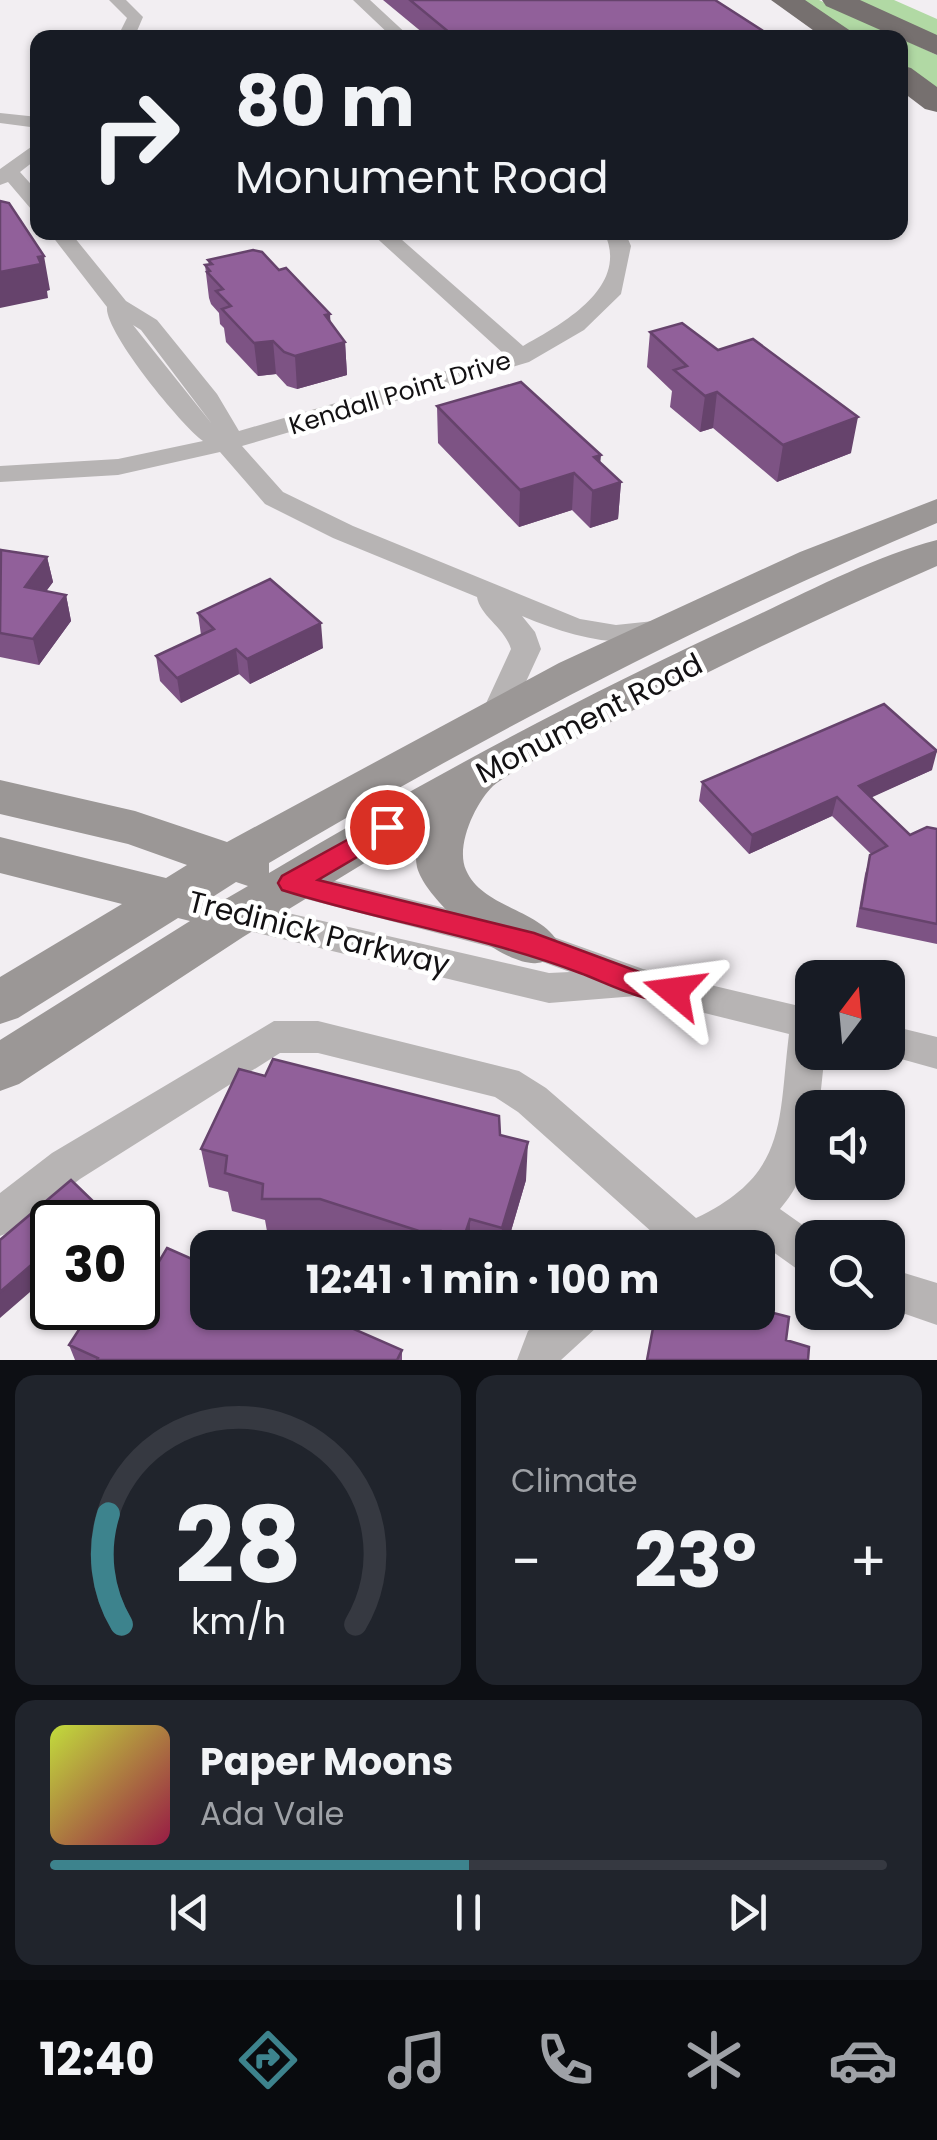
<!DOCTYPE html>
<html lang="en">
<head>
<meta charset="utf-8">
<style>
  body { margin:0; font-family:Poppins,sans-serif; background:#20242c; color:#f1f3f6; height:100vh; display:flex; flex-direction:column; font-size:38px; white-space:nowrap }
  * { box-sizing:border-box; margin:0 }
  p { font-size:32px; color:#9ea1a6 }
  .icon { flex:none; width:55px; height:55px; fill:none; stroke:currentColor; stroke-width:2; stroke-linecap:round; stroke-linejoin:round }
  .map { position:relative; height:1360px; overflow:hidden }
  .panel { display:flex; flex-direction:column; gap:15px; padding:15px; background:#0d0f14; flex:1 }
  .panel>* { flex:none }
  .guide { position:absolute; left:30px; top:30px; width:878px; height:210px; border-radius:20px; box-shadow:0 2px 8px #0004; background:#171b24; color:#f1f3f6; overflow:hidden }
  .needle { width:65px; rotate:16deg }
  .controls { position:absolute; left:795px; top:960px; display:grid; gap:20px }
  .controls a { display:grid; place-items:center; width:110px; height:110px; border-radius:20px; background:#171b24; box-shadow:0 2px 8px #0004; font-size:50px }
  .speed { position:absolute; left:30px; top:1200px; display:flex; gap:20px; font-size:50px; font-weight:700; text-align:center }
  .speed>* { display:grid; place-content:center; width:130px; height:130px; border-radius:50%; background:#171b24; box-shadow:0 2px 8px #0004; line-height:1 }
  .speed .limit { border:5px solid #111; border-radius:15px; background:#fff; color:#111 }
  .pin { position:absolute; display:grid; place-items:center; width:85px; height:85px; color:#fff; margin:-42px; border:5px solid #fff; border-radius:50%; box-shadow:0 2px 10px #0007 }
  .me { position:absolute; width:110px; margin:-55px; rotate:286deg; stroke-linejoin:round; filter:drop-shadow(0 0 8px #0008) }
  .turn { display:flex; align-items:center; gap:35px; height:210px; padding:0 40px; font-size:45px }
  .turn .icon { width:130px; height:130px; stroke-width:2.5 }
  .turn b { display:block; font-size:70px; line-height:85px }
  .big { font-size:75px; font-weight:700; line-height:1.1 }
  .panel .tile { flex:1; display:flex; flex-direction:column; justify-content:center; gap:15px; min-width:0; padding:0 35px; border-radius:20px; background:#20242c }
  .panel .dial { align-items:center; gap:0 }
  .dial svg { height:260px; overflow:visible; fill:none; stroke:#363941; stroke-width:7; stroke-linecap:round; text-anchor:middle }
  .dial text { fill:#f1f3f6; stroke:none }
  .song { display:flex; align-items:center; gap:30px }
  .cover { width:120px; height:120px; border-radius:15px; background:linear-gradient(135deg,hsl(70 70% 55%),hsl(340 70% 35%)) }
  .played { height:10px; border-radius:5px; background:linear-gradient(90deg,#3d838d 50%,#363941 50%) }
  .keys { display:flex; justify-content:space-around; direction:ltr }
  .heat { display:flex; justify-content:space-between; align-items:center; font-size:55px; direction:ltr }
  .panel .tiles { flex:1; display:grid; gap:15px; grid-template-columns:1fr 1fr }
  .tile:last-child { grid-column:span 2 }
  .trip { position:absolute; left:190px; top:1230px; width:585px; height:100px; border-radius:20px; background:#171b24; box-shadow:0 2px 8px #0004; font-weight:700; line-height:100px; text-align:center }
  .tab-bar { display:flex; height:160px; justify-content:space-around; align-items:center; background:#090b0e; color:#9ea1a6 }
  .tab-bar .icon { width:70px; height:70px }
  .tab-bar .on { color:#3d838d }
  .tab-bar b { font-size:45px; color:#f1f3f6 }
  .map>svg:first-child { display:block }
  .green { fill:#b1d9a4 }
  .lines { fill:none; stroke-linecap:round; stroke-linejoin:round }
  .street { fill:#b7b4b4; fill-rule:evenodd }
  .secondary { fill:#9b9796; fill-rule:evenodd }
  .highway { fill:#76706f; fill-rule:evenodd }
  .wall { fill:#7d5384 }
  .shaded-wall { fill:#66436c }
  .building { fill:#91609a; stroke:#66436c; stroke-width:2.5 }
  .route { fill:#e11d48; stroke:#92132f; stroke-width:2.5 }
  .labels { text-anchor:middle; dominant-baseline:central; stroke-width:9; stroke-linejoin:round; paint-order:stroke }
  .far-street-label { font-size:25px; fill:#131113; stroke:#fff }
  .street-label { font-size:30px; fill:#131113; stroke:#fff }
</style>
</head>
<body>
<div class="map">
<svg width="937" height="1360" viewBox="0 0 937 1360">
  <rect width="100%" height="100%" fill="#f2eef2"/>
  <path class="green" d="M790,0H819L937,55V98L900,71V38L851,37Z
    M848,0H894L937,19V41Z"/>
  <g class="lines">
    <path class="street" d="M109,0H126L143,17L134,38H117L127,18Z
      M353,0H370L411,38H393Z
      M0,113L38,117V128L0,123Z
      M38,142V158L20,172L38,192V211L31,209L8,182L0,185V169Z
      M49,232H70L126,301L157,320L217,394L239,431L504,354L370,232H393L523,346C562,324 631,287 604,232H625L631,246L621,294L584,330L529,362L242,446L283,492L353,526L580,619L616,625L663,620L673,622L677,629L673,636C619,650 572,637 522,616L535,632L541,649L512,712L508,719L497,722L486,719L482,712L511,649C505,628 480,616 477,597L333,538L265,504L220,452L118,475L0,482V466L118,459L203,441C181,425 104,331 107,307ZM133,325L141,330L212,424Z
      M291,870L534,930L643,969L812,1009V1052H825L819,1108H812C812,1147 806,1179 780,1209L821,1238H812V1275L797,1269L748,1234L722,1248H660L663,1242L518,1112L495,1097L318,1053H280L80,1179L15,1230L0,1236V1193L52,1153L274,1021H318L519,1071L546,1088L696,1218C788,1174 778,1123 789,1034L636,996L549,1003L224,925L219,915L224,905L236,901L549,973L570,972L529,957L279,892L274,883L279,874Z
      M888,1025L937,1037V1069L876,1052H888Z
      M888,1268L937,1283V1325L888,1308Z
      M549,1312H603L597,1327L561,1360H517L528,1331Z"/>
    <path class="secondary" d="M937,499V523C705,620 485,735 269,863V873C424,781 583,695 747,620C808,592 872,557 937,540V566C825,615 715,667 607,724C579,738 514,768 493,786C476,802 455,846 466,870C482,908 541,909 559,944L552,958C547,960 542,963 537,963C503,967 425,900 417,867C414,853 418,841 422,828L243,937L19,1084L0,1091V1040L190,921L178,918L18,1018L0,1024V977L122,904L0,873V837L166,878L187,865L128,844L0,814V780L135,811L227,842L559,663L800,552ZM236,882L248,886L210,908L211,898Z"/>
    <path class="highway" d="M771,0H805L861,38H824Z
      M822,0H860L937,35V55L826,6Z
      M900,65L911,68L937,87V112L925,109L900,90Z"/>
  </g>
  <path class="wall" d="M383,0H715L774,38H429Z
    M208,260L331,324L345,342L347,375L297,389L287,386L276,374L258,376L226,342L224,328L220,324L219,313L211,304L209,298L205,265H209Z
    M650,332L851,453L777,482L713,428L700,432L670,407L672,391L647,367Z
    M437,406L600,462L621,482L618,519L590,528L572,510L519,527L438,443Z
    M0,551L47,557L53,582L46,591L66,595L71,621L39,665L0,657Z
    M198,613L323,648L250,684L239,674L181,703L160,681L156,656L201,635Z
    M932,770L871,797L910,835L937,829V944L856,927L865,874L871,854L832,816L749,854L699,801L702,782Z
    M500,1135L526,1180L506,1248H359L325,1236L268,1237L265,1220L232,1211L228,1192L209,1187L201,1149Z
    M157,1265L402,1350V1360H75L69,1345Z"/>
  <path class="shaded-wall" d="M44,256L50,290L47,291L48,298L0,308V272Z
    M330,314L332,345L345,342L347,375L297,389L295,356L325,315Z
    M273,341L276,374L258,376L254,343Z
    M717,392L713,428L700,432L705,396Z
    M858,417L851,453L777,482L783,445Z
    M601,455L598,489L621,482L618,519L590,528L594,457Z
    M574,473L572,510L519,527L520,490Z
    M47,557L53,582L31,612L25,587Z
    M66,595L71,621L39,665L33,639Z
    M321,623L323,648L250,684L247,659Z
    M236,649L239,674L181,703L177,678Z
    M937,751L932,770L855,805L859,786Z
    M837,797L832,816L749,854L752,835Z
    M528,1142L526,1180L506,1248H501L502,1228Z
    M99,1207L103,1222H81Z
    M470,1219V1248H464V1237Z
    M52,1247V1273L0,1318V1292Z"/>
  <path class="building" d="M410,0H715L774,38H456Z
    M0,201L9,203L44,256L38,257L41,264L0,272Z
    M253,250L262,252L279,270L286,268L330,314L325,315L345,342L295,356L284,352L273,341L254,343L222,309L231,306L216,291L223,289L207,272L210,271L205,265L212,264L208,260Z
    M682,323L718,350L753,339L858,417L783,445L717,392L705,396L674,370L687,366L650,332Z
    M521,382L601,455L594,457L621,482L593,491L574,473L520,490L437,406Z
    M1,550L47,557L25,587L66,595L33,639L0,633Z
    M270,579L321,623L247,659L236,649L177,678L156,656L214,629L198,613Z
    M884,704L937,751L859,786L910,835L927,827L937,829V924L861,908L870,855L887,846L837,797L752,835L702,782Z
    M273,1059L499,1116L500,1135L528,1142L502,1228L470,1219L464,1237L441,1231H419L320,1199H262L263,1184L225,1173L227,1156L201,1149L239,1069L265,1076Z
    M71,1180L99,1207L81,1222H52V1247L0,1292V1240Z
    M167,1248L208,1266V1312H315L402,1350L397,1360H97L98,1358L69,1345L93,1308H138V1256L157,1265Z
    M758,1309L789,1317L786,1340L809,1347L808,1360H647L656,1312H758Z"/>
  <path class="route" d="M387,818L396,821L400,827L396,834L318,880L534,933L642,973L683,983L687,991L683,999C654,1009 608,983 580,973C483,936 380,921 282,890L278,883L282,876Z"/>
  <g class="labels">
    <g class="far-street-label">
      <text transform="translate(400 393) rotate(-17)">Kendall Point Drive</text>
    </g>
    <g class="street-label">
      <text transform="translate(589 718) rotate(-27)">Monument Road</text>
      <text transform="translate(319 933) rotate(14)">Tredinick Parkway</text>
    </g>
  </g>
</svg>
<div class="controls">
<a><svg class="needle" viewBox="-14 -14 28 28"><path d="M0-13l5 13h-10z" fill="#e53935"/><path d="M0 13l5-13h-10z" fill="#9ea1a6"/></svg></a>
<a><svg class="icon" aria-label="sound" viewBox="0 0 24 24"><path d="M4 9h4l5-4v14l-5-4H4zM17 9q2 3 0 6"/></svg></a>
<a><svg class="icon" aria-label="search" viewBox="0 0 24 24"><circle cx="10" cy="10" r="6"/><path d="M15 15l6 6"/></svg></a>
</div>
<div class="speed"><div class="limit">30</div></div>
<div class="pin" style="left:387px;top:827px;background:#d93025"><svg class="icon" aria-label="arrive" viewBox="0 0 24 24"><path d="M6 21V4h12l-3 4 3 4H6"/></svg></div>
<svg class="me" style="left:674px;top:991px" viewBox="-20 -20 40 40"><path d="M0-17L14 15 0 8-14 15z" fill="#e11d48" stroke="#fff" stroke-width="4"/></svg>
<div class="trip">12:41 · 1 min · 100 m</div>
<div class="guide">
<div class="turn"><svg class="icon" aria-label="right" viewBox="0 0 24 24"><path d="M7 20v-9h11M14 6l5 5-5 5"/></svg><div><b>80 m</b>Monument Road</div></div>
</div>
</div>
<section class="panel">
<div class="tiles">
<div class="tile dial"><svg viewBox="0 0 100 80">
<path d="M14 69A42 42 0 1 1 86 69"/>
<path d="M14 69A42 42 0 0 1 10 35" stroke="#3d838d"/>
<text x="50" y="56" font-size="32" font-weight="700">28</text>
<text x="50" y="72" font-size="11">km/h</text>
</svg></div>
<div class="tile"><p>Climate</p>
<div class="heat"><a>−</a><b class="big">23°</b><a>+</a></div>
</div>
<div class="tile">
<div class="song"><i class="cover"></i><div><b>Paper Moons</b><p>Ada Vale</p></div></div>
<div class="played"></div>
<div class="keys"><svg class="icon" aria-label="previous" viewBox="0 0 24 24"><path d="M18 5L8 12l10 7zM5 5v14"/></svg><svg class="icon" aria-label="pause" viewBox="0 0 24 24"><path d="M8 5v14M16 5v14"/></svg><svg class="icon" aria-label="next" viewBox="0 0 24 24"><path d="M6 5l10 7-10 7zM19 5v14"/></svg></div>
</div>
</div>
</section>
<nav class="tab-bar">
<b>12:40</b>
<svg class="icon on" aria-label="directions" viewBox="0 0 24 24"><path d="M12 3l9 9-9 9-9-9zM9 14v-3h6M13 9l2 2-2 2"/></svg>
<svg class="icon" aria-label="music" viewBox="0 0 24 24"><path d="M9 18V5l10-2v13"/><circle cx="6" cy="18" r="3"/><circle cx="16" cy="16" r="3"/></svg>
<svg class="icon" aria-label="phone" viewBox="0 0 24 24"><path d="M5 4h4l2 5-3 2q2 4 5 5l2-3 5 2v4C11 20 4 13 5 4z"/></svg>
<svg class="icon" aria-label="climate" viewBox="0 0 24 24"><path d="M12 3v18M4 7l16 10M4 17L20 7"/></svg>
<svg class="icon" aria-label="car" viewBox="0 0 24 24"><path d="M5 17H2v-5l4-1 3-4h7l3 4 3 1v5h-3M9 17h6M6 11h13"/><circle cx="7" cy="17" r="2"/><circle cx="17" cy="17" r="2"/></svg>
</nav>
</body>
</html>
